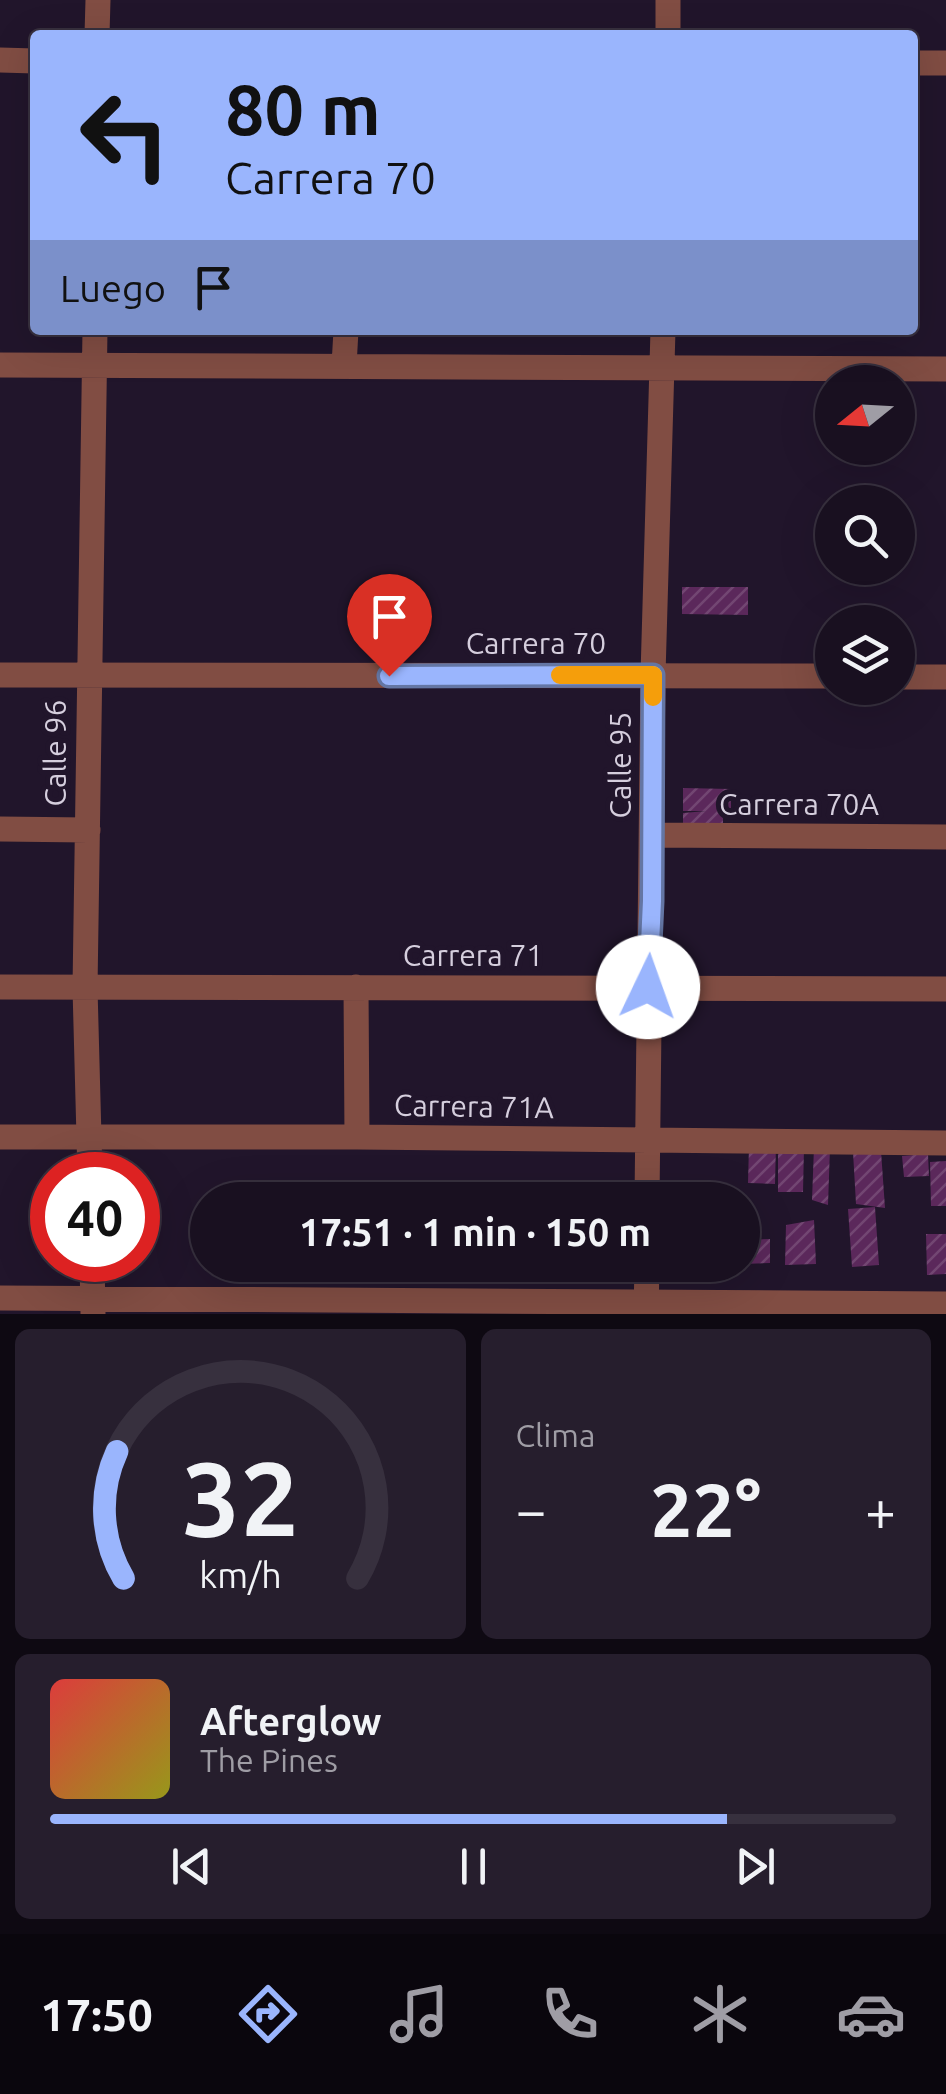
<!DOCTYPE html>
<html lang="es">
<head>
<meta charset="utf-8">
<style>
  body { margin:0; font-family:Ubuntu,sans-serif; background:#261e2d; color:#f1f3f6; height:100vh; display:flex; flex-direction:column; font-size:38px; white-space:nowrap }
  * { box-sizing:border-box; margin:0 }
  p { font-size:32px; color:#9f9da5 }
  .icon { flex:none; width:55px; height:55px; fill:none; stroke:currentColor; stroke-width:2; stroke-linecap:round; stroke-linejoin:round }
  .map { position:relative; height:1314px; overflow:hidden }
  .sheet { display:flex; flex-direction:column; gap:15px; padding:15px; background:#0e0912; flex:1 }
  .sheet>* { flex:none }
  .hud { position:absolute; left:30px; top:30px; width:888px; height:305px; border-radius:10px; box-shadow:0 10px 40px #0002,0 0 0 2px #37303e; background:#9ab5fd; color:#111; overflow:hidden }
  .needle { width:65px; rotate:252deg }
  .controls { position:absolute; left:815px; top:365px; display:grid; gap:20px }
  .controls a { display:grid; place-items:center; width:100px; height:100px; border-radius:50%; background:#191020; box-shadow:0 10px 40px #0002,0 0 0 2px #37303e; font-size:50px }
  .speed { position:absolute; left:30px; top:1152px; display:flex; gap:20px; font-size:50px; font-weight:700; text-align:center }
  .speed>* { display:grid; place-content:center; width:130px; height:130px; border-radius:50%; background:#191020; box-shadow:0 10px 40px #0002,0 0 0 2px #37303e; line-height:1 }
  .speed .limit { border:15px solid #d22; background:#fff; color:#111 }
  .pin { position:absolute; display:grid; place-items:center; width:85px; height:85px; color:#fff; margin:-102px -42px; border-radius:50% 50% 50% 0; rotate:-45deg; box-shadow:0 0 10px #0007 }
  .pin .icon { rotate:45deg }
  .me { position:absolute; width:110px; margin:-55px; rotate:3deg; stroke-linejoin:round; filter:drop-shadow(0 0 8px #0008) }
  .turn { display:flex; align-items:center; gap:35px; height:210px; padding:0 30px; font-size:45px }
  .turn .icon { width:130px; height:130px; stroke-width:2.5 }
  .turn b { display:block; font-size:70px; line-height:85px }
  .then { display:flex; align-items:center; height:95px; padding:0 30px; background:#0003; gap:20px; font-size:38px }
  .big { font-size:75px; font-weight:700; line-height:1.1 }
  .sheet .widget { flex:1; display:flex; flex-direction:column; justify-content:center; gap:15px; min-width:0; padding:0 35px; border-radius:15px; background:#261e2d }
  .sheet .dial { align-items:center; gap:0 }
  .dial svg { height:260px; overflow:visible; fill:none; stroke:#37303e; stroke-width:7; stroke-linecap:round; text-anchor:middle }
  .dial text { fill:#f1f3f6; stroke:none }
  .song { display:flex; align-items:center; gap:30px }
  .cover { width:120px; height:120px; border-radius:15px; background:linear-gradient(135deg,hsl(0 70% 55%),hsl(60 70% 35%)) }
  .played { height:10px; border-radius:5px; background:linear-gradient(90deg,#9ab5fd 80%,#37303e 80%) }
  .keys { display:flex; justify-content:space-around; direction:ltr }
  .heat { display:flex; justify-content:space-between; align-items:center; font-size:55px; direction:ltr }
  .sheet .tiles { flex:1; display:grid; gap:15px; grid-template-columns:1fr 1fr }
  .widget:last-child { grid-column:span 2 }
  .trip { position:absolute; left:190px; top:1182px; width:570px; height:100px; border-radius:50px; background:#191020; box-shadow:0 10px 40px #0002,0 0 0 2px #37303e; font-weight:700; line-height:100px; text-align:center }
  .tabs { display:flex; height:160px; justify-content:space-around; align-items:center; background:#0a060d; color:#9f9da5 }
  .tabs .icon { width:70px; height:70px }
  .tabs .active { color:#9ab5fd }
  .tabs b { font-size:45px; color:#f1f3f6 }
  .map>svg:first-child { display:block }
  .building { fill:url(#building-hatch) }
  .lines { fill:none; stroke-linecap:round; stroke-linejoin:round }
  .minor { stroke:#814d43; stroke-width:25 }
  .route-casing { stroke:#6476a4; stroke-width:25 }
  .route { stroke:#9ab5fd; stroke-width:18 }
  .slow { stroke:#f59e0b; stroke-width:18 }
  .labels { text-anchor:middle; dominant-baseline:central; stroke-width:10; stroke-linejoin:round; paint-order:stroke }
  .street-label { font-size:30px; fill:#d5cedd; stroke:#21152b }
</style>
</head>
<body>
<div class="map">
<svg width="946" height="1314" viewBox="0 0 946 1314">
  <defs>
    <pattern id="building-hatch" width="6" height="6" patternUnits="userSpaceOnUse" patternTransform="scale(2.5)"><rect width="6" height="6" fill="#5b285b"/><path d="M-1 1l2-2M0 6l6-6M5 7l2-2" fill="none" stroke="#724672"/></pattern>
  </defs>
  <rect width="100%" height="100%" fill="#21152b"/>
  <path class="building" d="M682,587H748V615L682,614Z
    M683,788L731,789V811H723V828H683V813L706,811H683Z
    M749,1145H776L775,1184L748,1183Z
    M814,1147L830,1148L828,1205L812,1200Z
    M778,1148H804L803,1192H778Z
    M881,1151L885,1208L856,1204L853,1152Z
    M928,1154L929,1176L904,1177L902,1156Z
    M946,1161V1206H931L930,1162Z
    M875,1207L879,1265L852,1267L848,1209Z
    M814,1220L816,1264L785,1265L786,1225Z
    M926,1234H946V1274L927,1275Z
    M770,1239V1263L742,1264V1240Z"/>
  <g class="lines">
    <path class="minor" d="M97,35L98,0
      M668,35V0
      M0,60L35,61
      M912,63H946
      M0,365L946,369
      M344,366L346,330
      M0,675L832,676
      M898,677H946
      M0,829L88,830
      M652,835L946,837
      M0,987L946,989
      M356,987L357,1137
      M0,1137H357L946,1143
      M90,1175L85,988L95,330
      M647,1200L653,675L663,330
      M92,1260L93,1314
      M0,1298L946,1304
      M646,1314L647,1265"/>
  </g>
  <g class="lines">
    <g class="route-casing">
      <path id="route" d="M389,676L653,675L652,901L648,987"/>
    </g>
    <use href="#route" class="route"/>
    <path class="slow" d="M560,675H653V697"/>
  </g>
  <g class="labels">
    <g class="street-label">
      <text x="536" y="643">Carrera 70</text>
      <text transform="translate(55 753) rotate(-90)">Calle 96</text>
      <text transform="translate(620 765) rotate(-90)">Calle 95</text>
      <text x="799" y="804">Carrera 70A</text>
      <text x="473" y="955">Carrera 71</text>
      <text transform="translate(474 1106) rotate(1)">Carrera 71A</text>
    </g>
  </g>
</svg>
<div class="controls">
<a><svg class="needle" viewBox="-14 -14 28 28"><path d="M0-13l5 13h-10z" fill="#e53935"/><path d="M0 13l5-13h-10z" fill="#9f9da5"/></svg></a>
<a><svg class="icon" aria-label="search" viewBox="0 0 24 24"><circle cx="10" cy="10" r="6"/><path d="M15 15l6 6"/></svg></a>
<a><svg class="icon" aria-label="layers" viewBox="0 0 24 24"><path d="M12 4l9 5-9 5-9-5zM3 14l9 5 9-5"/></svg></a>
</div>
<div class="speed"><div class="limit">40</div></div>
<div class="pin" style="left:389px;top:676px;background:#d93025"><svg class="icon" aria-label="arrive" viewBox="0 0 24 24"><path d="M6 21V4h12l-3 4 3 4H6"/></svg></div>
<svg class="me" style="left:648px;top:987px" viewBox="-20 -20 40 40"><circle r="19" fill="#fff"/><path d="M0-13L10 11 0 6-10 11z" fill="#9ab5fd"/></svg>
<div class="trip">17:51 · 1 min · 150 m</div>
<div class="hud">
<div class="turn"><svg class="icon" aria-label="left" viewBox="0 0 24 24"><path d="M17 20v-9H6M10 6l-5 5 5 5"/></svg><div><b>80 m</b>Carrera 70</div></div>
<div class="then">Luego<svg class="icon" aria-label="arrive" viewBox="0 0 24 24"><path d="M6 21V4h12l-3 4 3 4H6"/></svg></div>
</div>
</div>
<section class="sheet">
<div class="tiles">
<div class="widget dial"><svg viewBox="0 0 100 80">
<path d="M14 69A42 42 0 1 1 86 69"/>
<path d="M14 69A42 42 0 0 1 12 30" stroke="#9ab5fd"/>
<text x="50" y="56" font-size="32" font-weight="700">32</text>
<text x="50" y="72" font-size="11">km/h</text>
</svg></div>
<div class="widget"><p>Clima</p>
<div class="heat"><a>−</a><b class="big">22°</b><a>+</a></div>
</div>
<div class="widget">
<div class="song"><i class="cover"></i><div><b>Afterglow</b><p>The Pines</p></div></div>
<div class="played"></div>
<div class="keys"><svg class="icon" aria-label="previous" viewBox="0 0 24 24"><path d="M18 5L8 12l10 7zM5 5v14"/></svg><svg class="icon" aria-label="pause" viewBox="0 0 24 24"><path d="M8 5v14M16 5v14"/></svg><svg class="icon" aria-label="next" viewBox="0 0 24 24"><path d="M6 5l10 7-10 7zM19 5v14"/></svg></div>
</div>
</div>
</section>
<nav class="tabs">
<b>17:50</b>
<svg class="icon active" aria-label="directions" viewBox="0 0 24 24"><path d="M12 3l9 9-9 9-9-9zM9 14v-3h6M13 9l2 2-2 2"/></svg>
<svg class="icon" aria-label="music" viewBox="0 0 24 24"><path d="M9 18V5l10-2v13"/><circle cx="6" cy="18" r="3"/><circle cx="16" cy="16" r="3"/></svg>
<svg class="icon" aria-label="phone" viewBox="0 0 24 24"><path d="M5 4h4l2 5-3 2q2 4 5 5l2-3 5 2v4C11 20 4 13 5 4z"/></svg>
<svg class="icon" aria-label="climate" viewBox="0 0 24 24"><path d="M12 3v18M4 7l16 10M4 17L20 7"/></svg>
<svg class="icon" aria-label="car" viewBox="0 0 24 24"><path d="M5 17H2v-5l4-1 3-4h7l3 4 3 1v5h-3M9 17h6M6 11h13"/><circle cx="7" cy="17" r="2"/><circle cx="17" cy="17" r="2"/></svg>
</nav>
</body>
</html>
